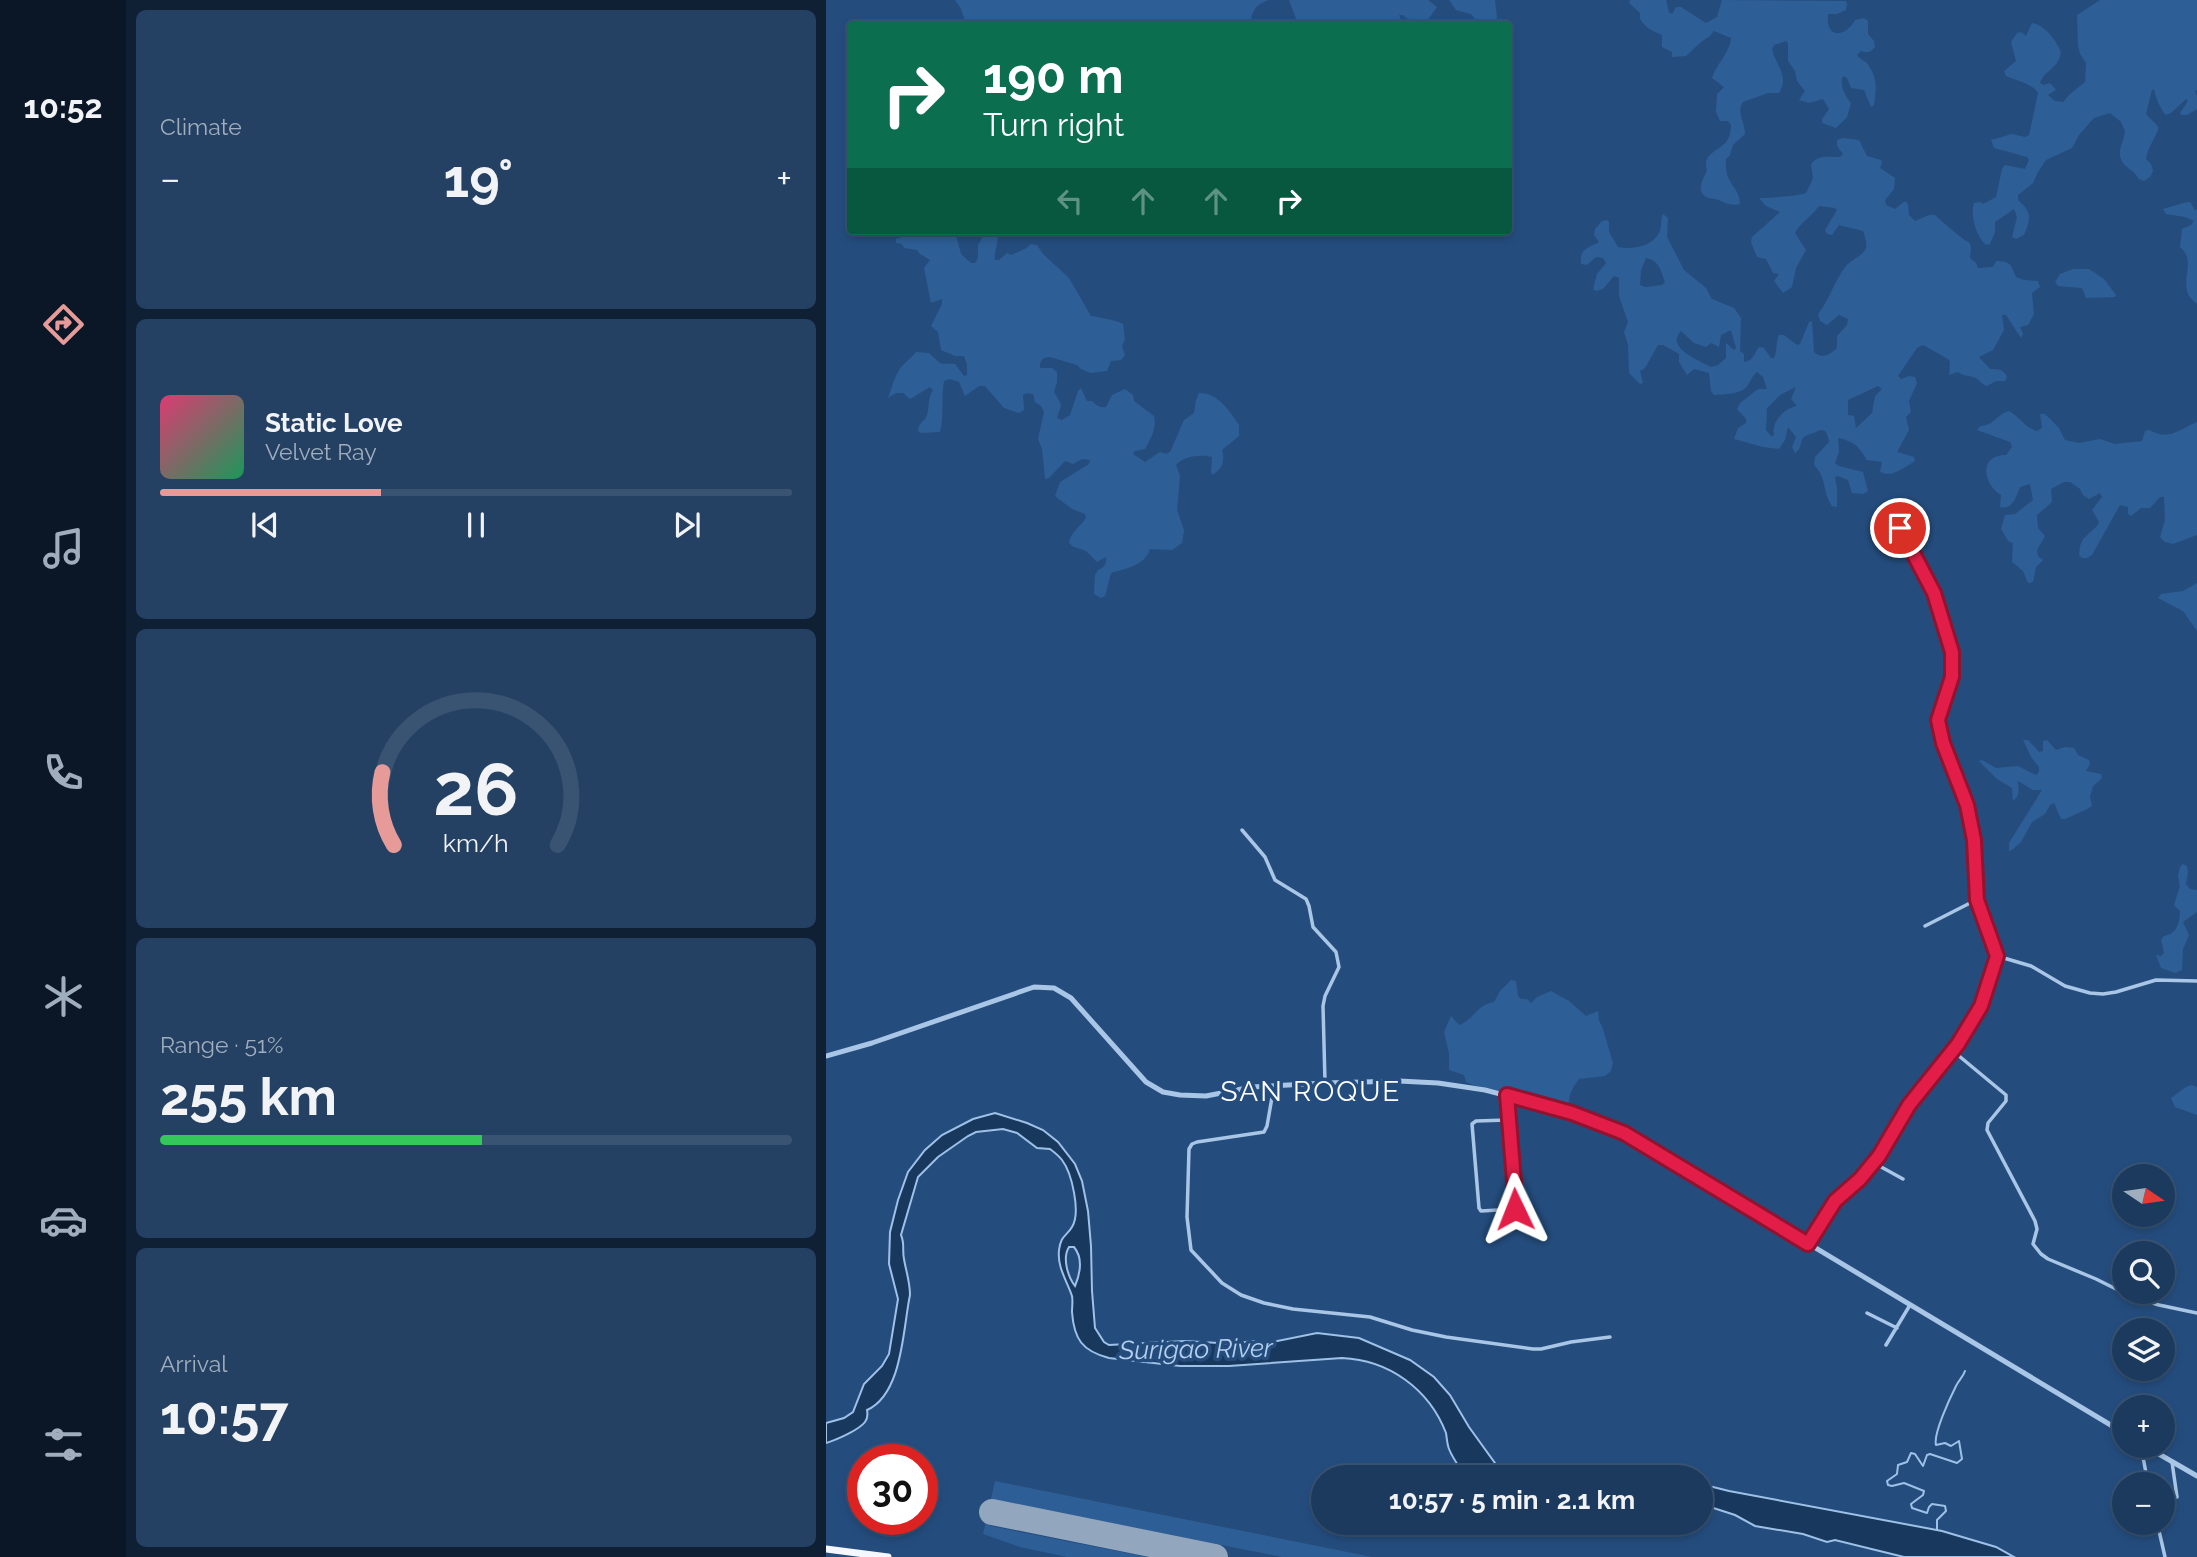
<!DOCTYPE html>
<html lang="en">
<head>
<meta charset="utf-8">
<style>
  body { margin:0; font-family:Raleway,sans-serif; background:#244164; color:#f1f3f6; height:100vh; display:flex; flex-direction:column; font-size:26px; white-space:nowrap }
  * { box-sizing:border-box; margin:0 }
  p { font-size:23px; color:#a0adbc }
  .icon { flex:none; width:38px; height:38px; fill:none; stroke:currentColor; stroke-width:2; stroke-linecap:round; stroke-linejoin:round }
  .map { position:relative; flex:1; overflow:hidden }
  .drawer { display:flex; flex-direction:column; gap:10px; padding:10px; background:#0f2034; width:700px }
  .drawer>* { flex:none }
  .top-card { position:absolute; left:21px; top:21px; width:665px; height:214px; border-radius:7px; box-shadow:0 4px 10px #0003,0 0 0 2px #395473; background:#0b6e4f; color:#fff; overflow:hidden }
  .needle { width:46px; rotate:103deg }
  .tools { position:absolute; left:1286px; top:1164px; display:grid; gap:14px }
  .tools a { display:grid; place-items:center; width:63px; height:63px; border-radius:50%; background:#1b3a5e; box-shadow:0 4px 10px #0003,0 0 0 2px #395473; font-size:35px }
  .speed { position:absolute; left:21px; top:1444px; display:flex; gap:14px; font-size:35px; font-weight:700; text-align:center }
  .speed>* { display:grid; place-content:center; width:91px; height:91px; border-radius:50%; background:#1b3a5e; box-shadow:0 4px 10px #0003,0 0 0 2px #395473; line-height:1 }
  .speed .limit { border:10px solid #d22; background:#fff; color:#111 }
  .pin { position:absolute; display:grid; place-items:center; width:60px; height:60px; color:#fff; margin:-30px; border:4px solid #fff; border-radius:50%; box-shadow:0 2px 7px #0007 }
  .me { position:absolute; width:77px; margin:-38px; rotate:358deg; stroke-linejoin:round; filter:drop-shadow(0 0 5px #0008) }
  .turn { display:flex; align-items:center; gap:24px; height:147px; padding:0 21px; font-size:32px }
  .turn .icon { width:91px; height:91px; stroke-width:2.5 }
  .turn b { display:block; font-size:49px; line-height:60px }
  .lanes { display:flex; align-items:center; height:66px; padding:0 21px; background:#0003; justify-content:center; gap:35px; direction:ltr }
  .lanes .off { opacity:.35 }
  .big { font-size:52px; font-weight:700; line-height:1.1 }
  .drawer .card { flex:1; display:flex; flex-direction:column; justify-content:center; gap:10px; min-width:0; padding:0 24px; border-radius:10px; background:#244164 }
  .drawer .dial { align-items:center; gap:0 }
  .dial svg { height:182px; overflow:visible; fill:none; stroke:#395473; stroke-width:7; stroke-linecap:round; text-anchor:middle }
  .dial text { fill:#f1f3f6; stroke:none }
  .song { display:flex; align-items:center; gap:21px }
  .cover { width:84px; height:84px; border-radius:10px; background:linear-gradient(135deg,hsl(340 70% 55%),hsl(150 70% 35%)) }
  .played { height:7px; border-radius:4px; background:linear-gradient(90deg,#e69b98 35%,#395473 35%) }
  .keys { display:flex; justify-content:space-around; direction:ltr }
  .heat { display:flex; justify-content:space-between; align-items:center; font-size:38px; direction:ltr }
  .charge { height:10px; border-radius:5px; background:linear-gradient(90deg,#34c759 51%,#395473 0) }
  .trip { position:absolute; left:485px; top:1465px; width:402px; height:70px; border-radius:35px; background:#1b3a5e; box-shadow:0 4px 10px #0003,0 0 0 2px #395473; font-weight:700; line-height:70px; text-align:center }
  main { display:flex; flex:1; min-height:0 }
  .dock { display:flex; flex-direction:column; width:126px; justify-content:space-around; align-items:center; background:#0b1726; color:#a0adbc }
  .dock .icon { width:49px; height:49px }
  .dock .selected { color:#e69b98 }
  .dock b { font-size:32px; color:#f1f3f6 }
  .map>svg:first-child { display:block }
  .green { fill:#2e5e96; fill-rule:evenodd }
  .water { fill:#19385e; stroke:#9ec1e7; stroke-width:2; fill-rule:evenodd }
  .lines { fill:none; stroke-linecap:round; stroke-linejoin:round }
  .stream { stroke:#9ec1e7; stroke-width:2 }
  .runway { stroke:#92a6be; stroke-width:26 }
  .minor { stroke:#a9c6e6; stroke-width:3.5 }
  .tertiary { stroke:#a9c6e6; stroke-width:5 }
  .trunk { stroke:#f4f8fe; stroke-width:7 }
  .route-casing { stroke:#92132f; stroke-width:18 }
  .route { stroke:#e11d48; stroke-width:12 }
  .labels { text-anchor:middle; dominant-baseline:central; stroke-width:7; stroke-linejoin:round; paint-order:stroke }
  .water-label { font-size:26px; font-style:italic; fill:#b5cfee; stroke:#244d7e }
  .quarter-label { font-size:28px; letter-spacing:2px; fill:#fff; stroke:#244d7e }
</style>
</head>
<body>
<main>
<nav class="dock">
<b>10:52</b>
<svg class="icon selected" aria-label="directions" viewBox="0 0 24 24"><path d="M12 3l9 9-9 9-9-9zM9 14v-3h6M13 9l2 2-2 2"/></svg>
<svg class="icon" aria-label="music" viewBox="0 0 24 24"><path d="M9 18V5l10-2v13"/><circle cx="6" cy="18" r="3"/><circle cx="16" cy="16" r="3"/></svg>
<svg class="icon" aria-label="phone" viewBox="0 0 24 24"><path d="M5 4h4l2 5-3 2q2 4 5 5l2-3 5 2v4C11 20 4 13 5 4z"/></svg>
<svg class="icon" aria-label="climate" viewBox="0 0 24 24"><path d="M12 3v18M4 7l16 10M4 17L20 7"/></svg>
<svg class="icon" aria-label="car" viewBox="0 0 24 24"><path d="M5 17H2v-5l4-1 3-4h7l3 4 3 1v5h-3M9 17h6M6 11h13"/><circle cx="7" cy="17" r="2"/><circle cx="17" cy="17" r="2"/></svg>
<svg class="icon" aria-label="filters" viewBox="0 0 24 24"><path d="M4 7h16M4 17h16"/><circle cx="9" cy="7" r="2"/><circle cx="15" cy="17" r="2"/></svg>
</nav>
<section class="drawer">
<div class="card"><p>Climate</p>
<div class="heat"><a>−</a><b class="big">19°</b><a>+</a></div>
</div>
<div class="card">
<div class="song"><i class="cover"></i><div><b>Static Love</b><p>Velvet Ray</p></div></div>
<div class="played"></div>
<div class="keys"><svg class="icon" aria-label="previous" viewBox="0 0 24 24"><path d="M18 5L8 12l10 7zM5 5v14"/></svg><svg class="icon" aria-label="pause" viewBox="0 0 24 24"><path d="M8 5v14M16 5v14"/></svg><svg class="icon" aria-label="next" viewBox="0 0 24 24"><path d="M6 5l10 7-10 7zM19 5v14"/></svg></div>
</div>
<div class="card dial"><svg viewBox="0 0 100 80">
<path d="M14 69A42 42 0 1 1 86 69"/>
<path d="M14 69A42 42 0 0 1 9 37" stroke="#e69b98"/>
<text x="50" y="56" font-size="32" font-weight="700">26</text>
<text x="50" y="72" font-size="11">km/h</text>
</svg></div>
<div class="card"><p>Range · 51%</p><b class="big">255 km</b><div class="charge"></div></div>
<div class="card"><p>Arrival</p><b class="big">10:57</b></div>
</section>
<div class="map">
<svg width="1371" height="1557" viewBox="0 0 1371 1557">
  <rect width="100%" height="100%" fill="#244d7e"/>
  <path class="green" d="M129,0H443C433,3 427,8 425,19L430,24H140L135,9Z
    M463,0H602L611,7L599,24H592L588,20L580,18L577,15H573L577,24H472Z
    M623,0H669L671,18L666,24H653L645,14L630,10Z
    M804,0H840L843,12L846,14L850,7H855L880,23L891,17L896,0L1020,1L1021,4L1020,10L1011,14H1002C999,40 1020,37 1029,20L1038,18L1042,21V34L1048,41L1049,47C1044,53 1041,53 1035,51L1031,55C1035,61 1040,60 1043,66C1052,80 1050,89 1048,105L1045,107L1038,90L1025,88L1021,78L1017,76C1013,84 1019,96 1025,103L1021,117L1010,128L996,123V119L1003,109L997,99L983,103L973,100L979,91L971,81L969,71L962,61V43L960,41L948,45L946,49C949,65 964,75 953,93H942L917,102C910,112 919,122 919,134L907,145L904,155L900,159C898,186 913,184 914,204C904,206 901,203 892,200C888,198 883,199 880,197C869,190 878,178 881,170C875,151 898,151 903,137C904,135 905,128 905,125L902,121H894L890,112L891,94L898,87L886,78C890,64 904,53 905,38L888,31L884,36L875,42L860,56L846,57V52L836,47V35C826,31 820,28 814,19V13L803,3Z
    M1274,0H1371V90L1369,91L1371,96V109L1361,115H1356L1354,113L1362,101L1360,99L1345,113L1340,115C1335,111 1329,96 1328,89L1326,90L1320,114C1323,118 1330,123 1332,127C1334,131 1321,148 1320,159L1325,164L1327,171L1324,177L1318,181L1313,179C1309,170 1295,167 1294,155C1293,147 1299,139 1299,131L1295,122L1284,113L1268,118L1253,135L1246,148L1220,160L1212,172L1207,183L1192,195V200C1206,212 1205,218 1198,235L1190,239L1186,237L1191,217L1188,209L1169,222V232L1164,244L1160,245C1150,236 1144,216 1148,203L1154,202L1157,204L1170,197L1176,169L1179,165L1199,169L1203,160L1201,157L1168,148L1165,140L1186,134L1199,137L1203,135L1212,93C1206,83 1191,81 1180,76L1178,71L1190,61L1185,42L1191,33L1195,32L1200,36L1206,23C1219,25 1230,40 1235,52C1232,70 1219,69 1214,83L1218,85L1224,83L1230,90L1222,95L1229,101L1237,102L1244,94L1259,82L1260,63L1254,54L1252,45L1251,15Z
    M1017,138L1033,140L1041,156L1055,160L1056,163L1054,168L1069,178L1068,189L1059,200L1060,205L1069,209L1079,201L1082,204L1083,215L1089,221L1103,215H1109C1114,220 1137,240 1144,243L1145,248L1144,258L1150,263L1152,268L1167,267L1170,261C1185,261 1185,265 1190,277L1198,280L1212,281L1214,287L1206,293L1208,314L1202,325L1194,327L1197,334L1195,338L1180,315H1176L1178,330L1167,350L1153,357L1164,369C1173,369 1177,369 1181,377L1179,381H1170L1161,386C1156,385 1154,380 1150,378C1143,375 1139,377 1132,372L1123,375L1124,362L1122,359L1097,345L1091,348L1072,376L1075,379L1083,376L1089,377L1091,383L1083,401L1085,412L1080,417L1083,430L1071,452L1088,457L1089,461C1078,467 1067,478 1054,472L1056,462L1041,460C1033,447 1028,441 1012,438L1013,452L1009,463L1013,466L1037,472L1042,491L1037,494L1026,493L1022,480L1012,476L1009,477L1011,488V507L1006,506C998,494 1000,486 995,475C994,471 990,468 988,464L989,457L1003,442C1001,430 998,427 988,433C984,434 980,435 977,438C973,445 976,448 969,453L966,447L970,437L962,427L959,440L953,449L937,447L908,439L912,428L920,423V419L911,409L914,403L932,389H941L937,377L931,372C926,376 925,381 921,386C915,395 898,394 888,395L885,391L883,373L868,369L861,375L853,362V354L837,345H832L819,368L814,371L817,383L814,384L803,373L802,345L798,332L802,322L793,296V278L788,276L777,289L770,291L767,289L771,274L780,263L777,258L770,257L761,265L755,264C753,248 763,248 773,242L768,235L769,229L776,221L781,220L783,222V232L792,247C806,250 827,247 834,231C836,225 834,220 837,214L842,218L841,237L858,270L880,288L886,299L908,308L915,318L914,351L918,354V362C927,361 928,354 933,347L938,348L945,358H948C952,351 949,343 953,335H958L971,345L974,344L983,322L986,321L988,352C997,360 1004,354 1011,348V336L1021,325L1022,319L1013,315L1001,325L994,321L992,314C1004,299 1008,281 1020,266C1025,260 1038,255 1040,248C1041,243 1039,236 1037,231L1013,225L1006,235L1001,234L999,230L1011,210L1009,208L993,206C986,216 975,222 969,233L980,250L970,268L966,287L957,293L948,281L953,274L947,273L940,259L931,257L925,242L926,237L954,212L940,206L933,198C943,198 973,196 980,193L987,178L985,165C991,154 1003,157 1014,157L1017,154L1011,146V140ZM820,258C833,260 835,271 839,282L836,285L819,287L814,285L815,270ZM905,330L910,348L908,350L900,343V358L892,365L885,367C873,360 839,348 855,331L868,343L880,347L885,343L893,347L895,335ZM1052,386L1056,389L1049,396L1046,413L1030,428L1028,416L1022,415V400ZM970,387L965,399L971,406C959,408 945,422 948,434L946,437L940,430L941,408L954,395Z
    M1361,202H1364L1369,210L1371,209V304C1368,301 1365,299 1363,296C1354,278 1371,261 1354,247L1356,229L1365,225L1368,221L1359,217L1340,214L1337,209Z
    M94,231H129L135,254L145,263H149L152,258V245L160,231H169C176,241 167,249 169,260H173L181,253L185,255L199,249L205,244L211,245L217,254L243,278L265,316C272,317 294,321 297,324L299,339L296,346L299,355L295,360L285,361L281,371L264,373L255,369L251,365L224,357C217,357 213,361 214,368H226L231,372V382L228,392C237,408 236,402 231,418L236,420L244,415L252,391L255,388L261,401H266C270,405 273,408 280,407L286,395L299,389L307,395L308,401L328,416C331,429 325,438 319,449L309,451L307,454L319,462L334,452L340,454L344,452L358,420L368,413L370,400L373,393C393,393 403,411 413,425V436L396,450C399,461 397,468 386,475L385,472L386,457C375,454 357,456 350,465L354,476L351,510L358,530L356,543L346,550L324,549C319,566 300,568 285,573L279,596L275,598L268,594L269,575L272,570C278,568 281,563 280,557L271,562L260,551L246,546L243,542C245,532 254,527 260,518L259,514L246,509L229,496L234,482L263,464L264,460L256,459L247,464L239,461L223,478L219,479L216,449L212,439L218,412L215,406L209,402L207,394L200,393L197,395L198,410L193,413L178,408L159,386H153L139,396L133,382L123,379L118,381C115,397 118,419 114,432L95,433L92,431C93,421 98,423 101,415C104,406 101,399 107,390L104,387L84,399L77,393H70L62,398C66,388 69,373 77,365C82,360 86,357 90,352L103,353C118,367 112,363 129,364L138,376L141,375V365L138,356H129L115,350L112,332L105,326L116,304V299L105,303L98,268L104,260L94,254L91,250L78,248L76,244L70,243V239Z
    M1247,269H1263L1278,279L1290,295L1289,297L1260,298L1256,288L1232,286L1229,282L1234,274Z
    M1183,411C1194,417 1199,428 1211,431L1216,428L1214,414H1219L1233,428L1239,440L1253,443L1274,439L1289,444L1316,441L1319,431L1323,430C1343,441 1352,430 1371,422V535L1347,544L1339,542L1334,537L1339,520L1338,497H1334L1324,508H1315L1305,516L1302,514V507L1294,505L1266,555L1261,558H1256L1253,555L1254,546L1257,539L1271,526L1273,522L1266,510L1276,497L1274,493L1263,499L1257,495L1254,489L1244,482H1238L1225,489L1226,502L1211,515L1212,528L1219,536L1211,550L1212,556L1217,560L1210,567L1207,582L1202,583L1197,571L1186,562L1187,543L1182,541L1175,529L1179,515L1189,514L1207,500L1204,484L1194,487C1190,497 1187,510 1174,507L1175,495C1157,484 1152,455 1180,455L1186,447L1184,442L1151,430L1154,426C1168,426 1171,414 1183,411Z
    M1371,583V631L1357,611L1332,598L1335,594L1357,591Z
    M1197,740H1202L1213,752L1217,751V741L1221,740L1230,750L1239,747L1248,748L1252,755L1263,760L1264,764L1260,771L1275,774L1276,778L1267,786L1264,797L1266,806C1262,809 1246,816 1239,819H1235L1228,803L1224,805L1219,814L1206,822L1195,842L1186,850L1183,851V843L1216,790H1207L1192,781C1192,790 1195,794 1187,801L1186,788L1171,779L1153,761L1156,760L1170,768L1192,766L1210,775L1213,772V767L1205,757Z
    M1357,864L1361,866L1362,872L1360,884L1364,889L1371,890V912L1357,922L1363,935L1357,949L1356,970L1349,973L1335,968L1330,955L1335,956L1338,953L1335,940L1338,936C1351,934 1354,922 1354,911L1348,905L1354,886L1352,876L1354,867Z
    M685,980L690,981L692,996L695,999H701L705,1003L711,997L725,991L743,1001L760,1016L772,1011L773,1021L776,1026L787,1063L785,1071L779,1076L753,1079C747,1087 742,1095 743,1106L647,1085L640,1082L638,1075L623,1070V1053L618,1032L625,1016L633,1025C649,1019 650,1005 668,1002L674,991Z
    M1366,1085L1371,1087V1115L1349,1107L1345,1098L1360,1087Z
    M169,1481L546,1557H456L169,1500L164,1526L321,1557H241L194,1547L157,1534Z"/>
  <path class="water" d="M169,1113L201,1123L217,1130L232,1142L249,1164L256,1181L262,1211L265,1246L266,1291L269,1328L278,1342L283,1345L359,1341L409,1344L425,1341L442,1343L491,1333L533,1338L584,1360L608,1377L624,1395L643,1427L679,1477H640C634,1468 627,1459 623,1449C621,1444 621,1439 620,1433C603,1389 563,1360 516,1358L403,1366H354L283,1358C256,1351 248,1339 246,1312C246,1307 247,1301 246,1296C241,1281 231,1267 233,1250C235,1235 240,1237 246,1227C255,1213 246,1173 236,1160C233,1156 228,1152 224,1149L211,1148L191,1133L177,1129L150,1132L142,1136L112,1157L92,1177L75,1235C79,1244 76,1250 78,1259C80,1271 84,1282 84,1295C77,1327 77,1394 41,1410C42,1415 42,1418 39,1422C33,1430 10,1440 0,1443V1423L18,1418L27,1412L38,1384L56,1366L63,1354L72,1299L63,1264L64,1232L72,1200L82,1172L99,1150L116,1135L147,1119ZM243,1247H248C257,1258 254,1274 249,1286C242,1277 236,1258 243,1247Z
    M875,1484L903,1491L1116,1531L1170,1547L1188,1557H1078L1009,1540L1001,1542L977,1534L929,1526L909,1515L875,1504Z"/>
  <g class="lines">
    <path class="stream" d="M1111,1530V1520L1120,1511L1119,1506L1106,1504L1103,1507L1101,1513L1086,1508L1085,1504L1097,1495L1098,1491L1078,1483L1066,1486L1062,1485L1061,1481L1071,1474L1072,1465L1081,1462L1085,1453L1089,1454L1097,1466L1101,1455L1104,1454L1131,1463L1136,1459L1133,1441L1125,1446L1119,1443L1110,1445C1107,1434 1124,1398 1130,1386C1133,1380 1137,1377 1139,1371"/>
    <path class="runway" d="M166,1512L389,1557"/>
    <path class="minor" d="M416,830L439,857L449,880L480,899L483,906L487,927L510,952L513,967L499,996L497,1006L499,1082
      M1099,926L1150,900
      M1171,956L1205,966L1239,986L1264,993L1277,994L1290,992L1330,980L1371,981
      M1127,1051L1180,1095V1101L1162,1123L1161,1130L1209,1221L1211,1229L1207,1244L1215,1254L1222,1259L1270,1279L1306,1297L1333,1305L1371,1313
      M448,1086L441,1126L438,1132L371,1142L366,1144L363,1149L361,1217L365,1250L396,1283L415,1295L438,1303L467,1309L544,1317L586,1330L620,1337L707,1349H715L745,1342L784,1337
      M681,1095L690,1207L689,1209L655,1211L653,1208L646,1124L650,1121L681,1120
      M1048,1163L1077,1179
      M982,1244L1009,1201L1034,1179L1053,1156L1083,1105L1132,1043L1155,1006L1171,956L1151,900L1148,840L1141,805L1117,743L1112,720L1126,677V652L1108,593L1076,531L1067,520
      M1041,1313L1071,1328
      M1060,1345L1084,1305
      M1315,1446L1322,1484
      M1346,1462L1351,1497
      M1331,1522L1339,1557"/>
    <path class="tertiary" d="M0,1056L46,1043L208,987L228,988L245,998L320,1082L337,1092L354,1095L380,1096L426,1087L499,1083L573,1081L612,1083L659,1090L720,1106L773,1122L798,1133L1298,1433
      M1319,1446L1371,1476"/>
    <path class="trunk" d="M0,1549L62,1557"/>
  </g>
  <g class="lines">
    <g class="route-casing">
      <path id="route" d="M689,1209L690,1206L681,1095L746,1113L798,1133L982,1244L1009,1201L1034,1179L1053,1156L1083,1105L1132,1044L1155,1006L1171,956L1151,900L1148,840L1141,805L1117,743L1112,720L1126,677V652L1108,593L1074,528"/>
    </g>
    <use href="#route" class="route"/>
  </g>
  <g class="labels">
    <g class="water-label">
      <text transform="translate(370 1349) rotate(-1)">Surigao River</text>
    </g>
    <g class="quarter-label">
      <text x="485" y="1091">SAN ROQUE</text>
    </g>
  </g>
</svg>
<div class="tools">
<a><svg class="needle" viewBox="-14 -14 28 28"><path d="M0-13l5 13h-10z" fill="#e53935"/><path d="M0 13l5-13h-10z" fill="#a0adbc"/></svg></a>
<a><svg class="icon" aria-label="search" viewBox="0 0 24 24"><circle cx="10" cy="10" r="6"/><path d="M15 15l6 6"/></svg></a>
<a><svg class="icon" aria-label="layers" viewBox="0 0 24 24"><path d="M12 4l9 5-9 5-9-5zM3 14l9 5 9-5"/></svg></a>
<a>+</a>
<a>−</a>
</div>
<div class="speed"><div class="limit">30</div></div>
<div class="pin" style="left:1074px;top:528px;background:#d93025"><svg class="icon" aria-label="arrive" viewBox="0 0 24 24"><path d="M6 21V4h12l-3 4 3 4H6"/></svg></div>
<svg class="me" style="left:689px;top:1209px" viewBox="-20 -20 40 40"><path d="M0-17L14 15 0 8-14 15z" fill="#e11d48" stroke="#fff" stroke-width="4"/></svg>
<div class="trip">10:57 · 5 min · 2.1 km</div>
<div class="top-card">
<div class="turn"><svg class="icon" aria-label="right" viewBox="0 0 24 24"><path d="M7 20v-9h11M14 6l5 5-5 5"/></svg><div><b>190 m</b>Turn right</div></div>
<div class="lanes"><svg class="icon off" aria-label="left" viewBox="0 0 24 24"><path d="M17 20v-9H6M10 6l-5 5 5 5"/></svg><svg class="icon off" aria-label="ahead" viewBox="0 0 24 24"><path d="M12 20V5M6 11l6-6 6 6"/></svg><svg class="icon off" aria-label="ahead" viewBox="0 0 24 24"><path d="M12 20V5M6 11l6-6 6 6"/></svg><svg class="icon" aria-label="right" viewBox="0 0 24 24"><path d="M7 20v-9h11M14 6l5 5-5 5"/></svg></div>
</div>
</div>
</main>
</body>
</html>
